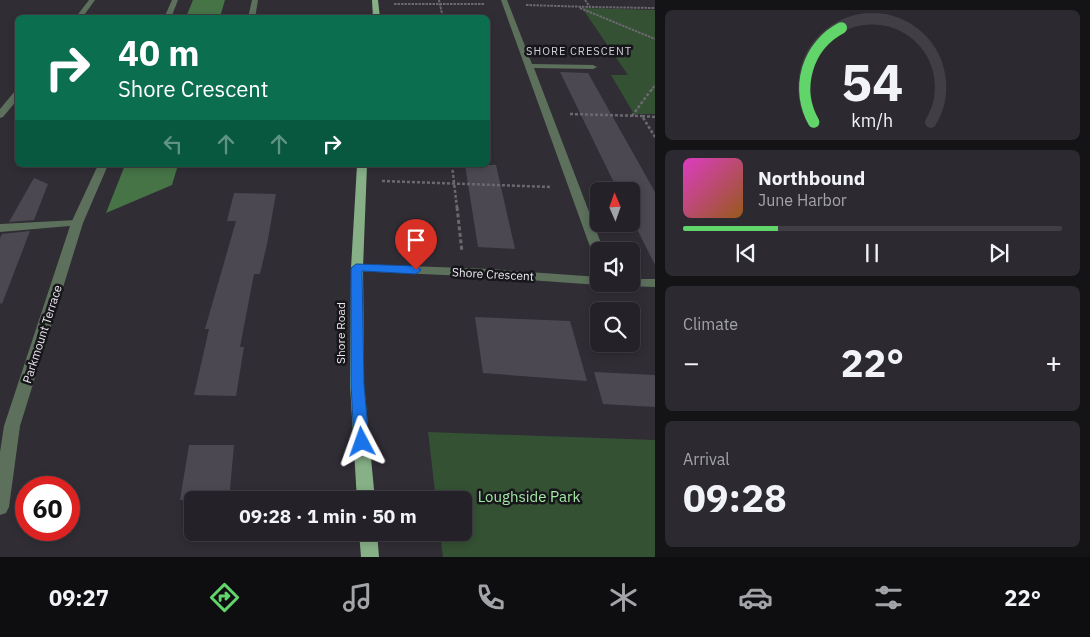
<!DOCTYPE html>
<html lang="en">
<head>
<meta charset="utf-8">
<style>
  body { margin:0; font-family:"IBM Plex Sans",sans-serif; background:#2c2a30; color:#f1f3f6; height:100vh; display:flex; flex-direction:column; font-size:19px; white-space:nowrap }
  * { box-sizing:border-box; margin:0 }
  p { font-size:16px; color:#a3a4a8 }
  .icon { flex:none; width:28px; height:28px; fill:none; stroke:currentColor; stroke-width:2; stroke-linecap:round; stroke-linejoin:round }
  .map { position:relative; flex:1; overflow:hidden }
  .sheet { display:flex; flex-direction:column; gap:10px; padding:10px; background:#141316; width:435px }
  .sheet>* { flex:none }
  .top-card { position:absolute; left:15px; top:15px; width:475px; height:152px; border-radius:8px; box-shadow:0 2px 8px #0003,0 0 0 1px #413f45; background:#0b6e4f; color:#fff; overflow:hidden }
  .needle { width:32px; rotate:358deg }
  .controls { position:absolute; left:590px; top:182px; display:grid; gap:10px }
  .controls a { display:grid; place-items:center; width:50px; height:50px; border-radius:8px; background:#242228; box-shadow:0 2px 8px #0003,0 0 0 1px #413f45; font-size:25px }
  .speed { position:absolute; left:15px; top:476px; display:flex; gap:10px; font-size:25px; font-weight:700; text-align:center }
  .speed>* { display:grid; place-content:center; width:65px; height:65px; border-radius:50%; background:#242228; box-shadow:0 2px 8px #0003,0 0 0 1px #413f45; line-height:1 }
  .speed .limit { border:8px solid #d22; background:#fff; color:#111 }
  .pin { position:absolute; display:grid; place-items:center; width:42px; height:42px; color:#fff; margin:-51px -21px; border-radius:50% 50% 50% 0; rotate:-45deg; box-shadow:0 0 5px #0007 }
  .pin .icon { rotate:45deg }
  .me { position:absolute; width:55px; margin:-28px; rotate:356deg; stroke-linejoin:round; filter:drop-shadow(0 0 4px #0008) }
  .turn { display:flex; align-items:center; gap:18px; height:105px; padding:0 20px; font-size:22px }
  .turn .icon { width:65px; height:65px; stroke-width:2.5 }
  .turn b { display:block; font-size:35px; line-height:42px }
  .lanes { display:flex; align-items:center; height:48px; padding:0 20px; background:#0003; justify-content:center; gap:25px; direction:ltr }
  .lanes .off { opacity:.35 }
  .big { font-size:38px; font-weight:700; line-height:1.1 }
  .sheet .card { flex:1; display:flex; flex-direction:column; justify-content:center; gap:8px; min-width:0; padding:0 18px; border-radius:8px; background:#2c2a30 }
  .sheet .dial { align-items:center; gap:0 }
  .dial svg { height:130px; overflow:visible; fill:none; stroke:#413f45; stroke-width:7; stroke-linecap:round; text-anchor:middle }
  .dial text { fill:#f1f3f6; stroke:none }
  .song { display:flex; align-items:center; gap:15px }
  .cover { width:60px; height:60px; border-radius:8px; background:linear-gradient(135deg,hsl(310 70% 55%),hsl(30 70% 35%)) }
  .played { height:5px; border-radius:2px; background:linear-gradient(90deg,#61d46a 25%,#413f45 25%) }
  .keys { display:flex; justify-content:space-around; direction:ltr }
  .heat { display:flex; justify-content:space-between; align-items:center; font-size:28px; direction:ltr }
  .trip { position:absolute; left:184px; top:491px; width:288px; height:50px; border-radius:8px; background:#242228; box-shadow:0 2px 8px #0003,0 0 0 1px #413f45; font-weight:700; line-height:50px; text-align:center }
  .tabs { display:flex; height:80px; justify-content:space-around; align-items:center; background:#0e0e10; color:#a3a4a8 }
  .tabs .icon { width:35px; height:35px }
  .tabs .active { color:#61d46a }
  .tabs b { font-size:22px; color:#f1f3f6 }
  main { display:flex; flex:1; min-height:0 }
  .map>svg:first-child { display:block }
  .green { fill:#345134 }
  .forest { fill:#467447 }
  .building { fill:#4b4851 }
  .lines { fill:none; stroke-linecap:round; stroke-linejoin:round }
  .path-far2 { stroke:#6b686f; stroke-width:2; stroke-dasharray:2.5 1; stroke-linecap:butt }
  .path-far1 { stroke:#6b686f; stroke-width:2.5; stroke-dasharray:3 2; stroke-linecap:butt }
  .path { stroke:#6b686f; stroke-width:3; stroke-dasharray:4 2.5; stroke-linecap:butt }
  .service { fill:#5c705c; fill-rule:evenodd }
  .minor { fill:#5c705c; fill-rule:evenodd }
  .primary { fill:#87b087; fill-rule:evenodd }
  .route { fill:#1a73e8; stroke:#114b97 }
  .labels { text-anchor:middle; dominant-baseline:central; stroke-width:5; stroke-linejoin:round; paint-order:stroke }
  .far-neighbourhood-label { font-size:11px; letter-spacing:1px; fill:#d3cfda; stroke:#17161a }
  .street-label { font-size:12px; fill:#eae8ed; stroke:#17161a }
  .near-park-label { font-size:15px; fill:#a2e8a4; stroke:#17161a }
</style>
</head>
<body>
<main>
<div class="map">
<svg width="655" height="557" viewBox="0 0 655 557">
  <rect width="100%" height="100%" fill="#302d35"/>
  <path class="green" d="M582,8L655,10V114H634L611,75H628Z
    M428,432L655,440V557H443L440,533L462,532V500H436Z"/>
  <path class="forest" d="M193,0H225L220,17H186Z
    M125,165H178L172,185L106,213Z"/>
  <path class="building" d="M560,72L588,73L655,192V265L631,217V191H618Z
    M465,165H496L515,249L478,247Z
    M34,178L48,184L34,220L9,222Z
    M234,193L276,194L267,244L260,274H254L240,347H244L236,396L194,395L209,329H205L236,221H227Z
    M30,231L2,304L0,303V238L2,234Z
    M475,317L570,321L587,381L483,373Z
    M594,372L655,375V407L603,404Z
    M189,445H234L229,500H180Z"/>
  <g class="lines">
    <path class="path-far2" d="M439,0L443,18
      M585,0L590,7L655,8
      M394,4H485
      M526,5L590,7
      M580,8L655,39
      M651,91L655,85"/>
    <path class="path-far1" d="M570,114L642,116
      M632,116L651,90
      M655,117L642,116L655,137
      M452,165L457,208
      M382,181L551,187"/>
    <path class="path" d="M457,207L462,252"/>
    <path class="service" d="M252,0H258L255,18H248Z
      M77,220L81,221L83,223L81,225L0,232V224Z"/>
    <path class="minor" d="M89,0H95L82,18H75Z
      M172,0H178L171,18H164Z
      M501,0H507L532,64L593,65L597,67L593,69L534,68L604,251H599V259L593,255Z
      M15,91H18V99L3,117L0,118V109Z
      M98,165H108L83,223L20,426L9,507L6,513L0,515V452L4,426L71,223Z
      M357,264L489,269L599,277V284H604L599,285L489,277L353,271L351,268L353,265Z
      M631,279H655V287L627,286L625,284H631Z"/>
    <path class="primary" d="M372,0H378L380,18H373Z
      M357,165H367L363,268L364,384L375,500H357L350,384L351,268Z
      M359,532H377L379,557H361Z"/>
  </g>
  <path class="route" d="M356,264L416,266L421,270L416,274L362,271L364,384L369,442L367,446L362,448L357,446L354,442L351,384V268Z"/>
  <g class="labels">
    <g class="far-neighbourhood-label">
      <text x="579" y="51">SHORE CRESCENT</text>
    </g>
    <g class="street-label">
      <text transform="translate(493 274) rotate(3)">Shore Crescent</text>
      <text transform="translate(340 333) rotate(-90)">Shore Road</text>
      <text transform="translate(42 334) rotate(-72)">Parkmount Terrace</text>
    </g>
    <g class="near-park-label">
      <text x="529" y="496">Loughside Park</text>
    </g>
  </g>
</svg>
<div class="controls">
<a><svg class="needle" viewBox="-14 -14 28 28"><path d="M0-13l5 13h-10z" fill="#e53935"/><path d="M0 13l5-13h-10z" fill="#a3a4a8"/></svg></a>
<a><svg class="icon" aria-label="sound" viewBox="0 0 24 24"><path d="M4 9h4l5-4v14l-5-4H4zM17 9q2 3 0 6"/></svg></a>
<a><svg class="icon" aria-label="search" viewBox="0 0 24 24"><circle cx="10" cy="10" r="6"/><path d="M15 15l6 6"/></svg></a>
</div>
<div class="speed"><div class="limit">60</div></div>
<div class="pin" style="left:416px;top:270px;background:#d93025"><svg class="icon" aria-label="arrive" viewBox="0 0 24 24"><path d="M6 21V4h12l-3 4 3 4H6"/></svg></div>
<svg class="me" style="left:362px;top:442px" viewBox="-20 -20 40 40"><path d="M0-17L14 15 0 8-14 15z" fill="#1a73e8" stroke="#fff" stroke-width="4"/></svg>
<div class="trip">09:28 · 1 min · 50 m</div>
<div class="top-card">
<div class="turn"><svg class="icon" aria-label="right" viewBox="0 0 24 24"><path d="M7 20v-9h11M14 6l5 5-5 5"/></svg><div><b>40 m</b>Shore Crescent</div></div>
<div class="lanes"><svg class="icon off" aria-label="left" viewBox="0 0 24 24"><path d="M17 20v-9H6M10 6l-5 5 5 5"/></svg><svg class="icon off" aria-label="ahead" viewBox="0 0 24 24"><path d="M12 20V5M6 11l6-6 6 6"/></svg><svg class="icon off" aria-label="ahead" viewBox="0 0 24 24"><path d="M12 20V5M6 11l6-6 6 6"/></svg><svg class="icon" aria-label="right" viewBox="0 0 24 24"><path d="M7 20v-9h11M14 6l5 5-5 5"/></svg></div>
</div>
</div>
<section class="sheet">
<div class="card dial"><svg viewBox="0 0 100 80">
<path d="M14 69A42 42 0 1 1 86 69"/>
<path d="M14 69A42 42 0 0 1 31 11" stroke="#61d46a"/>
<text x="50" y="56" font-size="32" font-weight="700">54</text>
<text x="50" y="72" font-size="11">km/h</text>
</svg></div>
<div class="card">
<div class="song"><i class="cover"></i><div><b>Northbound</b><p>June Harbor</p></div></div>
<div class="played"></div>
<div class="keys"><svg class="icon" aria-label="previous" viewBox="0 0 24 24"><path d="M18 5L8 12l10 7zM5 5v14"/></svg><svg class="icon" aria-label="pause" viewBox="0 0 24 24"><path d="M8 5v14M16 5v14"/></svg><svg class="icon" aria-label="next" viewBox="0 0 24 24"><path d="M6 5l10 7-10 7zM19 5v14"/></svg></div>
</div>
<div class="card"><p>Climate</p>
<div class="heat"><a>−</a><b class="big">22°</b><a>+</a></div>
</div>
<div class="card"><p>Arrival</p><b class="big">09:28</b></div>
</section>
</main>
<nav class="tabs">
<b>09:27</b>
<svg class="icon active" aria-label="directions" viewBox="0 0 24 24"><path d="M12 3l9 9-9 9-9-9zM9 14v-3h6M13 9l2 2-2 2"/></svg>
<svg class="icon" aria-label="music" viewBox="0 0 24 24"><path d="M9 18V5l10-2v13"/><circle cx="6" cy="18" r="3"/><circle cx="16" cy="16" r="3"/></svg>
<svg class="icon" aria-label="phone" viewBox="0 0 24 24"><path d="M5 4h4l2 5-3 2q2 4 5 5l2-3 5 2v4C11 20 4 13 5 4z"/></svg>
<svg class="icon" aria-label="climate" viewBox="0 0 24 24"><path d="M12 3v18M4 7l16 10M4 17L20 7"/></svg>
<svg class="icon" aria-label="car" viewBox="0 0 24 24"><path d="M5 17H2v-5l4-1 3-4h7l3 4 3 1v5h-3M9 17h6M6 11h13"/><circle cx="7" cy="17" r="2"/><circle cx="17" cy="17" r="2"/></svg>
<svg class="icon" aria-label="filters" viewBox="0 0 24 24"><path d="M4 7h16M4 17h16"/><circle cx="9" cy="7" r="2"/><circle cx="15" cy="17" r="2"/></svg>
<b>22°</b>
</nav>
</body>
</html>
